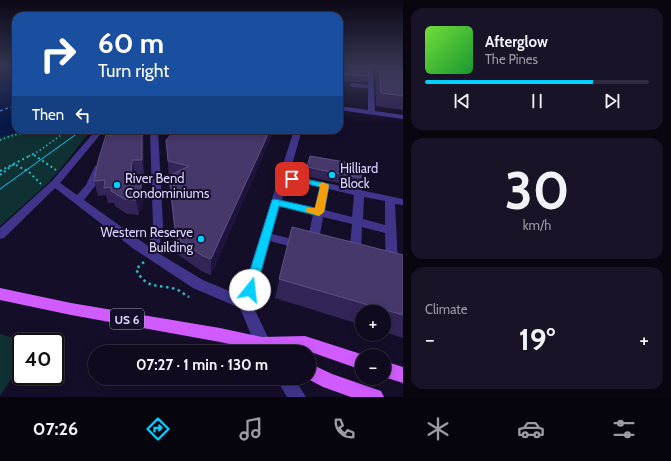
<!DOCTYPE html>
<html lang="en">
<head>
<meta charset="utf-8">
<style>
  body { margin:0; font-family:Cabin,sans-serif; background:#191327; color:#f1f3f6; height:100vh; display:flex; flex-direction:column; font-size:15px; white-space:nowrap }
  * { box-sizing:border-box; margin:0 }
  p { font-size:13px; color:#9c9aa4 }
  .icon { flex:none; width:22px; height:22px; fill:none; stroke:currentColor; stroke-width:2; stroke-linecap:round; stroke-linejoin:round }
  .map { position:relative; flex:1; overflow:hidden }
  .sheet { display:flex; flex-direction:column; gap:8px; padding:8px; background:#090610; width:268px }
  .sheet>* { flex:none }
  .banner { position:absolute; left:12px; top:12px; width:331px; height:122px; border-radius:12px; box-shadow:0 2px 10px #0003,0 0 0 1px #302b3c; background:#1a4fa0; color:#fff; overflow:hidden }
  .tools { position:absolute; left:355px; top:305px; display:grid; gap:8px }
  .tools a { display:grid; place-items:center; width:36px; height:36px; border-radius:50%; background:#100a1e; box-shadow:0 2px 10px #0003,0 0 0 1px #302b3c; font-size:20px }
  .speed { position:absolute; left:12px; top:333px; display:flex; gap:8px; font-size:20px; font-weight:700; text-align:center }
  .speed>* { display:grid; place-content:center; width:52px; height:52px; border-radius:50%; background:#100a1e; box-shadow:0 2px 10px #0003,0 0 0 1px #302b3c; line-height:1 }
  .speed .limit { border:2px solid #111; border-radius:6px; background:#fff; color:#111 }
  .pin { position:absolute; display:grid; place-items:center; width:34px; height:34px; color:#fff; margin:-17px; border-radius:8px; box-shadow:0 2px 6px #0006 }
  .me { position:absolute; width:44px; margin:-22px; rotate:16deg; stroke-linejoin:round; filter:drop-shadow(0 0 3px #0008) }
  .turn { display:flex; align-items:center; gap:14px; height:84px; padding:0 20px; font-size:18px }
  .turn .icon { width:52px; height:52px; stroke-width:2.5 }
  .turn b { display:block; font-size:28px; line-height:34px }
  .then { display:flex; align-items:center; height:38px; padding:0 20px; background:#0003; gap:8px; font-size:15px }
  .big { font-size:30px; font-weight:700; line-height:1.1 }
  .sheet .tile { flex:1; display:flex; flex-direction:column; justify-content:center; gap:6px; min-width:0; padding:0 14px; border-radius:12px; background:#191327 }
  .sheet .dial { align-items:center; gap:0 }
  .dial b { font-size:52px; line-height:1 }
  .song { display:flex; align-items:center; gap:12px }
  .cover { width:48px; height:48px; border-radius:6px; background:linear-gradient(135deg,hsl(100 70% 55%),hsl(130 70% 35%)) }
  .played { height:4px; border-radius:2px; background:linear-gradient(90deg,#01cfff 75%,#302b3c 75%) }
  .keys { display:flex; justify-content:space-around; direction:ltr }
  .heat { display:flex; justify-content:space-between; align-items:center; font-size:22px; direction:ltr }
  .trip { position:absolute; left:88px; top:345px; width:228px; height:40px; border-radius:20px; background:#100a1e; box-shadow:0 2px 10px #0003,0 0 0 1px #302b3c; font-weight:700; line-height:40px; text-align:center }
  .dock { display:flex; height:64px; justify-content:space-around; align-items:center; background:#06040c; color:#9c9aa4 }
  .dock .icon { width:28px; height:28px }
  .dock .current { color:#01cfff }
  .dock b { font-size:18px; color:#f1f3f6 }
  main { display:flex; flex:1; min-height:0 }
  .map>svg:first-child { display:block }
  .green { fill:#103133 }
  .water { fill:#061949 }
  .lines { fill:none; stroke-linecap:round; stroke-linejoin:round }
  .ferry { stroke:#63a9ff; stroke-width:1; stroke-dasharray:3 2.5; stroke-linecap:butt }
  .path-far2 { stroke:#26bec2; stroke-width:1.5; stroke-dasharray:1.5 2.5; stroke-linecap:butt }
  .path-far1 { stroke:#26bec2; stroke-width:2; stroke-dasharray:2 3; stroke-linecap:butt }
  .path { stroke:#26bec2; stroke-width:2.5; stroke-dasharray:2.5 3.5; stroke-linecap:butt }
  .minor { fill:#40358b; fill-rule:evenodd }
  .major { fill:#d05cff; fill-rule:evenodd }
  .tram { stroke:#01cfff; stroke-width:1 }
  .wall { fill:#342558 }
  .shaded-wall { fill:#20143d }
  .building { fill:#46386a; stroke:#5e5181 }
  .route { fill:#01cfff; stroke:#0187a6 }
  .slow { fill:#f59e0b }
  .poi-dot { fill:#01cfff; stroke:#150e28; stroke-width:1.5 }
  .labels { text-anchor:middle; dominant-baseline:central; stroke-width:4; stroke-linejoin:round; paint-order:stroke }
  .shield { fill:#150e28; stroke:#a199be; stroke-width:1 }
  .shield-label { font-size:12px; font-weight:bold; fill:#ddd5ff }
  .poi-label { font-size:13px; fill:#ddd5ff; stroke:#150e28; text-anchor:start }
</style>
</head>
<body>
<main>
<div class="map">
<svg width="403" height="397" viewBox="0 0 403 397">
  <rect width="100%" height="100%" fill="#150e28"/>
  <path class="green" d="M24,130H91L63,166L48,183L0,226V137Z
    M0,334L27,342H21V363L0,396Z"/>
  <path class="water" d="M16,74V130H24L0,137V79Z"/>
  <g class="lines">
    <path class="ferry" d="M0,111L16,105"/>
    <path class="path-far2" d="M0,140L14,135L38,130
      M32,154L35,156
      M29,156L39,151L68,130"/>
    <path class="path-far1" d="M34,155L56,170
      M0,171L31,155
      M0,175L14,164L29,172L41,184"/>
    <path class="path" d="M144,262L136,269C146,291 160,283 178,290C182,292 185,295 189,297"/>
    <path class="minor" d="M367,67H373L375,111L403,115V119L339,110V106L368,110V88L352,87L349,85L352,83L368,85Z
      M96,130H104L60,183L77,195L86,185L95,166H101L102,168L95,186L84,200L148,246L153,225L150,130H158L163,225L158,253L203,280L241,296L294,130H302L289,175L403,199V205L395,204L398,264L396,267L392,269L388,267L386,264L385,233L362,227L361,256L359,259L355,261L351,259L349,256L352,224L323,217L318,246L316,249L312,250L308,249L306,246L313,215L280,206L272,234L304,242L306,245L304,248L300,249L270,241L252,304L275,352H258L240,308L193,288L134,249L55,188L4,238L0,239V228L52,181ZM287,180L320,187L315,208L282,200ZM329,189L354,195L352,217L325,210ZM364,197L385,201V225L363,219Z
      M276,378H294L306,397H287Z"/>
    <path class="major" d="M0,288L71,303L220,328L262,337L305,336L367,356H362V370L305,350L262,351L220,342L71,315L0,300Z
      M384,361L403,367V383L384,377Z
      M309,363L332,374L381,391L384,397H351L323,387L306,378H309Z"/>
    <path class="tram" d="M0,189L82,130"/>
  </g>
  <path class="wall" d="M339,67L369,76L366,83L339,81Z
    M375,67H403V110L376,106Z
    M144,130V174L135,175L134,182H141L143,197V207L139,211V215L127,214L115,206L114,203H108L106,195L98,196L94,181L112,135Z
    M175,130H274L211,275L203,272L177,254L170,191L169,176L166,140Z
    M310,156L361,178L358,187L305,176Z
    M292,227L403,255V338L384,332V312H362V325L275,298Z"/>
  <path class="shaded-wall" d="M142,130H144V174L142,160Z
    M270,130H274L211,275V259Z
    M132,160L135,175L134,186L131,181Z
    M141,182L143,197V207L139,211V215L136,200V196Z"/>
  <path class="building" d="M339,67H368L369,76L339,74Z
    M379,67H403V96L381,93Z
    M115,130H142V160H132L131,181H133V182H141V192L136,196V200L124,199L111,191V187L104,188L105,180L94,181L98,161L106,135H112Z
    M175,130H270L211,259L203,256L176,238L169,176L189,166L168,161L166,140Z
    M310,156L362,165L361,178L307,167Z
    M292,227L403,255V315L279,279Z"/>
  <linearGradient id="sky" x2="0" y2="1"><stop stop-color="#0c0816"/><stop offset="0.54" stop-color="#353653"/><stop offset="1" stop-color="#353653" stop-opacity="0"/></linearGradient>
  <rect width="403" height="123" fill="url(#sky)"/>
  <path class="route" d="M292,176L328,184L329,185L324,212L319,216L279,206L256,290L254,294L250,295L245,294L244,290L272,200L275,199L315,208L320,187L289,180L288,179L289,177Z"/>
  <path class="slow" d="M322,182L329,185L324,212L319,216L307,212L305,210L307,208H315L320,187L318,185Z"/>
  <g class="poi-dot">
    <circle cx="332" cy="175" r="4"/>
    <circle cx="117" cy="185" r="4"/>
    <circle cx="201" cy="239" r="4"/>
  </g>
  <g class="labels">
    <rect class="shield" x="110" y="309" width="34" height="20" rx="3"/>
    <g class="shield-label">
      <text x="127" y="319">US 6</text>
    </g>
    <g class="poi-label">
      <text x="340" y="168">Hilliard<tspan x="340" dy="15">Block</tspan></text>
      <text x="125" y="178">River Bend<tspan x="125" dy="15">Condominiums</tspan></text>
      <text x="193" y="232" text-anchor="end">Western Reserve<tspan x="193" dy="15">Building</tspan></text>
    </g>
  </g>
</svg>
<div class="tools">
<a>+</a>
<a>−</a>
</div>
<div class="speed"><div class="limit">40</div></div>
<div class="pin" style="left:292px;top:179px;background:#d93025"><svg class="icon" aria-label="arrive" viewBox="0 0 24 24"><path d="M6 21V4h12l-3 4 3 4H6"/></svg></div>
<svg class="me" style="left:250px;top:290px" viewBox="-20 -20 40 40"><circle r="19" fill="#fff"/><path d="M0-13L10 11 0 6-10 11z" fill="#01cfff"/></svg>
<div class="trip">07:27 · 1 min · 130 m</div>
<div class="banner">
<div class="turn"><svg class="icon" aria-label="right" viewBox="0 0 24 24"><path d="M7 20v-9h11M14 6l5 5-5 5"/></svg><div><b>60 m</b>Turn right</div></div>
<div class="then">Then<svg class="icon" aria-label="left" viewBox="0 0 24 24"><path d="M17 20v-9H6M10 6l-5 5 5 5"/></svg></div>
</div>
</div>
<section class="sheet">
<div class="tile">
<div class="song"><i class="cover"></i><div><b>Afterglow</b><p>The Pines</p></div></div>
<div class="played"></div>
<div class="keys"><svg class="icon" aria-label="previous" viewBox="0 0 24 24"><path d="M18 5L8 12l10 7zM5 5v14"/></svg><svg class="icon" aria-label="pause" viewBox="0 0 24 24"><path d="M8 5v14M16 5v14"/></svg><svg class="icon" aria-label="next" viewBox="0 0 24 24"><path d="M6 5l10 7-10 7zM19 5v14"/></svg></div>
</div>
<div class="tile dial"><b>30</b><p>km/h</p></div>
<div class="tile"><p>Climate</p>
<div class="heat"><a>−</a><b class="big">19°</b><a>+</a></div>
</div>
</section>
</main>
<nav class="dock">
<b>07:26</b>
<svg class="icon current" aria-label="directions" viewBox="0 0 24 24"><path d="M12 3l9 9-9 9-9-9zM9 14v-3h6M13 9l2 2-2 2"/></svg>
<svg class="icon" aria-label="music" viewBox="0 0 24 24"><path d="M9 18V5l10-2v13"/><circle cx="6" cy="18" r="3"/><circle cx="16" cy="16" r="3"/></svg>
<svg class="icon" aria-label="phone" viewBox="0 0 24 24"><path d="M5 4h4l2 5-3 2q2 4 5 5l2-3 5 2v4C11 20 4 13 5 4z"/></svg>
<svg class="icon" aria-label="climate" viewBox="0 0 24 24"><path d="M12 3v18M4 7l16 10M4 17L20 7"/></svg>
<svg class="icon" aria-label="car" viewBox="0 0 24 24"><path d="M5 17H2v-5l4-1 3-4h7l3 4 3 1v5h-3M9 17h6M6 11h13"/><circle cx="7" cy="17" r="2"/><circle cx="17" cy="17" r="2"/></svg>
<svg class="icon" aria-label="filters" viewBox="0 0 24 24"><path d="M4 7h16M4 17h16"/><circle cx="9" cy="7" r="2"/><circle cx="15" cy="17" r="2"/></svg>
</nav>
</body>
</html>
